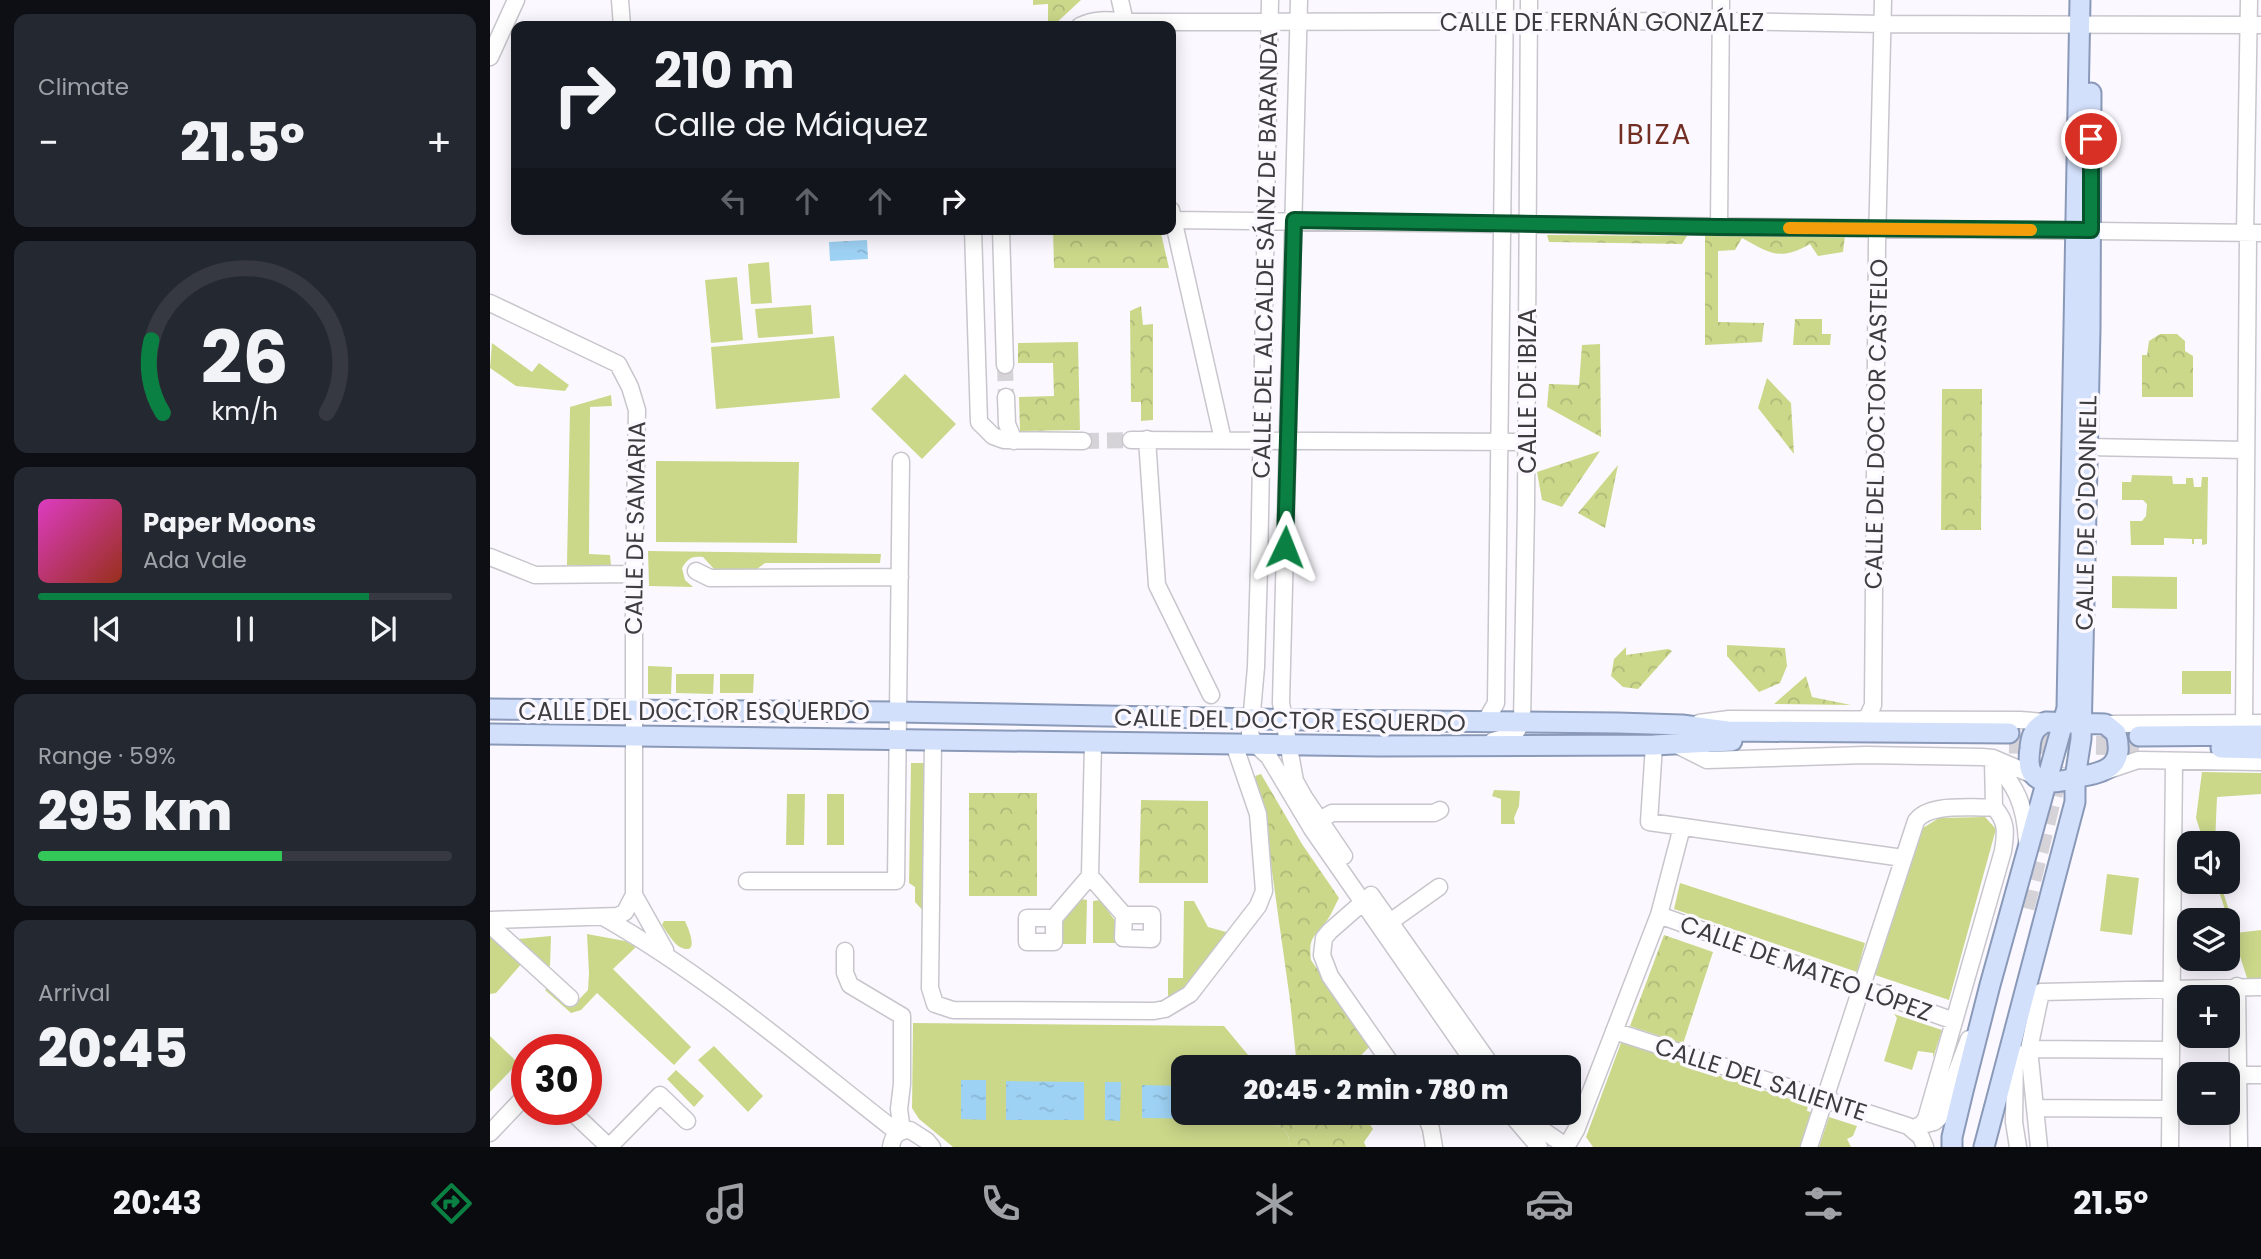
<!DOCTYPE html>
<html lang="en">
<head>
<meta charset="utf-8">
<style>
  body { margin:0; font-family:Poppins,sans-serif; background:#242831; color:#f1f3f6; height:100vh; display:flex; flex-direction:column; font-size:26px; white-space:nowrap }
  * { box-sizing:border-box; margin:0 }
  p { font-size:23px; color:#9ea1a6 }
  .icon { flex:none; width:38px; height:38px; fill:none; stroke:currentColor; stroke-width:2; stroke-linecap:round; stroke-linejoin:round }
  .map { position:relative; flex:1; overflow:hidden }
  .sheet { display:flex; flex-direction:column; gap:14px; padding:14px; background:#0d0f14; width:490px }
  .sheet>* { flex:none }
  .guide { position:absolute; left:21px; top:21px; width:665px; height:214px; border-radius:14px; box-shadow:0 4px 18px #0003; background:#171b24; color:#f1f3f6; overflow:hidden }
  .tools { position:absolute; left:1687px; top:831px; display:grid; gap:14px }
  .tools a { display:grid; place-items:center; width:63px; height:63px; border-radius:14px; background:#171b24; box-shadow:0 4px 18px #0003; font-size:35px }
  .speed { position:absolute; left:21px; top:1034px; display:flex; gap:14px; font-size:35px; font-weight:700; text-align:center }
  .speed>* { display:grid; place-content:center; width:91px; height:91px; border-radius:50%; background:#171b24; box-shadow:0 4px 18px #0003; line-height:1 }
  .speed .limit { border:10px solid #d22; background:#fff; color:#111 }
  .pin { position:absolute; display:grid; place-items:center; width:60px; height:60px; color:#fff; margin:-30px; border:4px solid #fff; border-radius:50%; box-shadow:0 2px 7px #0007 }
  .me { position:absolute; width:77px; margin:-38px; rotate:2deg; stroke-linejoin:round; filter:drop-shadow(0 0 5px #0008) }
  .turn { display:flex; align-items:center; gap:24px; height:147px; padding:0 28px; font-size:32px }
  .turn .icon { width:91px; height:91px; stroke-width:2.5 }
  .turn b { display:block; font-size:49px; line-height:60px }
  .lanes { display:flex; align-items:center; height:66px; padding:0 28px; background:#0003; justify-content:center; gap:35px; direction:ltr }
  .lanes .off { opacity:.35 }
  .big { font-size:52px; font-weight:800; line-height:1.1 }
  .sheet .card { flex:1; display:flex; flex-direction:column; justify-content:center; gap:10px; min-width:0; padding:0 24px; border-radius:14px; background:#242831 }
  .sheet .dial { align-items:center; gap:0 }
  .dial svg { height:182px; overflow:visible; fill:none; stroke:#363941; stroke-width:7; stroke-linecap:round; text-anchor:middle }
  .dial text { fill:#f1f3f6; stroke:none }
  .song { display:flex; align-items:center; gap:21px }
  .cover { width:84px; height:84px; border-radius:10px; background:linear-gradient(135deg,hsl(310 70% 55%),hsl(10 70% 35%)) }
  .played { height:7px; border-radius:4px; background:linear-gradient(90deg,#0b8043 80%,#363941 80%) }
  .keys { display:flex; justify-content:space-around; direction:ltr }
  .heat { display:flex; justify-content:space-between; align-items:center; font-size:38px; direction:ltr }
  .charge { height:10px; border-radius:5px; background:linear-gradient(90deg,#34c759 59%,#363941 0) }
  .trip { position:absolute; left:681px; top:1055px; width:410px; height:70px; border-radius:14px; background:#171b24; box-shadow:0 4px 18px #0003; font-weight:800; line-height:70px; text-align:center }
  .menu { display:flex; height:112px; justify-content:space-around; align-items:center; background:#090b0e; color:#9ea1a6 }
  .menu .icon { width:49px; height:49px }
  .menu .on { color:#0b8043 }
  .menu b { font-size:32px; color:#f1f3f6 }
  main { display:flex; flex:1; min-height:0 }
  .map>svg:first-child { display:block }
  .green { fill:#cbd88a }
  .park { fill:url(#park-crowns) }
  .water { fill:url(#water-ripples) }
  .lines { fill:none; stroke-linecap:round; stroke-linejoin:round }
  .minor-tunnel { stroke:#d5d3d8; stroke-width:16; stroke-dasharray:16 8; stroke-linecap:butt }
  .major-tunnel { stroke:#d5d3d8; stroke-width:19; stroke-dasharray:19 10; stroke-linecap:butt }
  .minor-casing { stroke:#c8c6cc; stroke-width:19 }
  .major-casing { stroke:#8b99b8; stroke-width:23 }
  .minor { stroke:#fff; stroke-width:16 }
  .major { stroke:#d3e0fb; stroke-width:19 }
  .route-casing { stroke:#07532c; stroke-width:18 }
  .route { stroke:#0b8043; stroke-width:12 }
  .slow { stroke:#f59e0b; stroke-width:12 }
  .labels { text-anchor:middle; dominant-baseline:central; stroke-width:7; stroke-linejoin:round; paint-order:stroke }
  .street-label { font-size:24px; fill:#3d3c3e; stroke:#fbf9ff }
  .quarter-label { font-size:28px; letter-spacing:2px; fill:#732e23; stroke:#fbf9ff }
</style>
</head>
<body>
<main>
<section class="sheet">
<div class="card"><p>Climate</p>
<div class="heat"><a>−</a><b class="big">21.5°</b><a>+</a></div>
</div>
<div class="card dial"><svg viewBox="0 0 100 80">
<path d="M14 69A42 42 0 1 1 86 69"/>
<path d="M14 69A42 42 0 0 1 9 37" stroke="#0b8043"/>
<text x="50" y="56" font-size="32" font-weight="700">26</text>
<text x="50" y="72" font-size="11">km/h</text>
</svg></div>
<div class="card">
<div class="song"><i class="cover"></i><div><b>Paper Moons</b><p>Ada Vale</p></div></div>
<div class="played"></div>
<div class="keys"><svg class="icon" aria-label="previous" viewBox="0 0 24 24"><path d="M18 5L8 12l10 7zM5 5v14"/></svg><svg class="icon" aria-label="pause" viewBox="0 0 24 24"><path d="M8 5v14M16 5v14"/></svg><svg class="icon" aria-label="next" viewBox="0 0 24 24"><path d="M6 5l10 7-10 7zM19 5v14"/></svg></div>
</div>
<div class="card"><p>Range · 59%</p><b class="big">295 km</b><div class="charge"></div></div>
<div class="card"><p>Arrival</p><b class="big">20:45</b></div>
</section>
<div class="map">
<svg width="1771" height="1147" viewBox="0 0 1771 1147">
  <defs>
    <pattern id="park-crowns" width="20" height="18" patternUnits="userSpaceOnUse" patternTransform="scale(1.75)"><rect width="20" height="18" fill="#cbd88a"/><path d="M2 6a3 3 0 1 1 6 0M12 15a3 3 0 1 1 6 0" fill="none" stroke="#afba78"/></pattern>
    <pattern id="water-ripples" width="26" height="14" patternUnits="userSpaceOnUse" patternTransform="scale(1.75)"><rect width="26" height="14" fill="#9ed2f5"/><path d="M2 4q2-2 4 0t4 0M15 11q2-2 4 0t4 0" fill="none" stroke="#89b5d3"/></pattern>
  </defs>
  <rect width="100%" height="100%" fill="#fbf9ff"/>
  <path class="green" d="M279,262L282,303L261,304L258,264Z
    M247,277L253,340L221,343L215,280Z
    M321,305L323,334L268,338L265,309Z
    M344,336L350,398L226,409L221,347Z
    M2,343L42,372L49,363L79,385L75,391L26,386L0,368Z
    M415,374L466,424L432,459L381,409Z
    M121,395L122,406L100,407L99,554L120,555L121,565H77L80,407Z
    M166,461L309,462L307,543L166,542Z
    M1642,475L1682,476L1683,484H1696V478H1703L1704,487H1711L1712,477H1718L1717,544L1712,545V539H1704V544H1702V539L1674,538V545H1641L1640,521H1652L1656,516L1657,504L1653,500H1632V482H1641Z
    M158,551L391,554L390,563H275L267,569H224L213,557C202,556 198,558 192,568L195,580L203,587L159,586Z
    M1622,576L1687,577V609L1622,608Z
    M158,666L182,667L181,694H158Z
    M1692,671H1741V694H1692Z
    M186,674H224L223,694L186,693Z
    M230,674H264L263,693H230Z
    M421,763H436L435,913L425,902V887L419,883Z
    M1712,772L1771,773V794L1727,797L1725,843H1714L1706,818Z
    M1004,790L1030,791L1029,806L1024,818L1025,824H1011V799L1002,796Z
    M297,794H315L314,845H296Z
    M337,794H354V845H337Z
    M1495,817L1506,829L1459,1000L1385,975L1433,828L1449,818Z
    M1617,874L1649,878L1642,935L1610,931Z
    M1726,882H1730L1746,933L1771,930V981H1758Z
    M1190,883L1375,943L1367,972L1184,909Z
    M591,899L597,900L596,944H570L571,922Z
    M610,900L626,922V943H603V901Z
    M694,901H704L718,927L740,933L702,985L678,1000V978H693Z
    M174,921H195C198,927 210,955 192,948C184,945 177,932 172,925Z
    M0,934L33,962L6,993L0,994Z
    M97,934L135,941L146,947L123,969L201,1047L184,1065L107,993L91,1010L81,1013L55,990L60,986L83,1006L98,990L99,973Z
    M61,936L60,966H55L28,939Z
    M1404,1014L1452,1030L1443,1058V1053L1428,1051L1422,1070L1394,1061L1407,1018Z
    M423,1023L734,1026L768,1067L693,1068V1113H788L786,1125C797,1130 800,1135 799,1147H463L429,1119L422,1108Z
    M0,1036L28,1063L0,1092Z
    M1132,1040L1206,1068L1318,1105L1317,1111L1321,1112L1310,1147H1103L1096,1137Z
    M224,1046L273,1096L258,1112L208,1060Z
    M186,1070L214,1096L204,1107L177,1079Z
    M1339,1117L1367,1126L1363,1136L1357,1139L1361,1147H1329Z"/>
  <path class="park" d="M543,0H591L563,26H558V4L543,5Z
    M563,229H670L679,268H564Z
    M1215,234L1355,236L1353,252L1328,256L1320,244C1290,261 1281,254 1252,238L1245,250L1228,251V322L1274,323L1272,342L1215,345Z
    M1057,235L1197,236L1192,244L1059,242Z
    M651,306L653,325L663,324V420L651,421V402H641L640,311Z
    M1305,319H1332V334H1341L1340,345H1303Z
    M1670,334H1687L1695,341V351L1703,356V397H1652V355H1657L1659,341Z
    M588,342L590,430L530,431L529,397L564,396L563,363H528V343Z
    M1110,344L1111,437L1057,407L1059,384L1089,385L1092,345Z
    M1277,378L1301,403L1304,454L1268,408Z
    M1452,389H1492L1491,530H1451Z
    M1110,451L1072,507L1052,500L1047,472Z
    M1128,465L1115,528L1088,513Z
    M1237,645L1295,648L1297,666L1290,683L1269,692L1237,656Z
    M1136,647V655L1178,649L1182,651L1148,689L1133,687L1121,676L1124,659Z
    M1316,676L1322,697L1361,705L1284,704Z
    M771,774L812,844L849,898C845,905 842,913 838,919C825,937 818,936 821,960L880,1046L860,1067H807L800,1000L772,800L765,776Z
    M479,793H547V896H479Z
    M651,800L718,801V883H649Z
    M1174,935L1223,952L1193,1044L1140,1026Z
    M788,1113H872L883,1129L874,1142L876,1147H799C800,1135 797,1130 786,1125Z"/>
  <path class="water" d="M377,240L378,259L340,261L339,242Z
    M471,1080H496V1120L471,1119Z
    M516,1081L594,1082V1120H516Z
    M615,1082H631L630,1121L615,1120Z
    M652,1085L693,1086V1113H730V1119L652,1118Z"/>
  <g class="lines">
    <path class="minor-tunnel" d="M515,365L516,397
      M593,441L641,440"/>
    <path class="major-tunnel" d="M1519,744L1649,746
      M1535,908L1570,766"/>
    <g class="minor-casing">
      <path id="minor" d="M130,0L132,26
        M630,0L636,26
        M780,0L769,567L766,667L760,734L765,744L779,757L822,829L988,1068
        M809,0L791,703L805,781L814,797L854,856
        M590,26C608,17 623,21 642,22L1231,21L1392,24L1771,25
        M0,57L26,0
        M681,210L733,440
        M683,220L1771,233
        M1229,227L1231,0
        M483,229L489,422L503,436L514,440L593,441
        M511,229L515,365
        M0,303L128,364L140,387L147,410L144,574V895L135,912L128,916L0,920
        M516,397L517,424L524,441
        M657,439L667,585L721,695
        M641,440L1036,442
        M1597,447L1755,450
        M0,557L45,575L144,574
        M206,571L220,578L410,577
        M1374,720L1379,714L1383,705L1387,244L1393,0
        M988,723L998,717L1006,703L1015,0
        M1209,723L1239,719L1530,720L1556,722
        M1754,723L1758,238L1755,233L1759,0
        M1615,724L1771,723
        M443,740L440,988L445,1004L463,1010L664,1011L675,1009L700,994L768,906L774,891L768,814L744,744
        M1003,741L1024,735L1032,722L1036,507L1039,0
        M1185,744L1217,760L1375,755L1492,757L1503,758L1543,775
        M1164,745L1159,822L1413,858
        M1503,758C1526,788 1535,803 1537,841
        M1616,771L1648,760L1771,762
        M830,820L842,813H944L950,810
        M600,876L634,915L633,938L662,939V915H634
        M257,881H406L411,461
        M144,895L175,950
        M881,895L1003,1068
        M880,896L840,931L834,938L832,955L840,976L904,1068
        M1169,915L1464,1021
        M115,918C220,978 312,1058 407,1132
        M564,918H537V942H564V918L600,876L603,743
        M900,922L949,887
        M0,925L80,998
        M355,951V973L360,985L412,1016V1084L409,1109L412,1131
        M1747,986L1749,1147
        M1124,1031L1418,1126L1431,1137L1435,1147
        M1539,1049L1681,1050
        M1525,1052L1524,1122L1528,1147
        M1748,1075H1771
        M1546,1108L1680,1109
        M80,1110L119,1147
        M935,1113L941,1129L944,1147
        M1020,1113L1049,1147
        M1036,1113L1051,1129L1077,1147
        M1431,1125L1436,1119L1513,851C1516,831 1517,822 1504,807L1503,758
        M1428,1126L1444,1122L1449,1118L1479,1039
        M0,1133L37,1094
        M119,1147L170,1095L197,1121
        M401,1147C403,1134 408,1131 420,1130L437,1141L442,1147
        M1076,1147L1086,1130L1169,915L1192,827
        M1319,1147L1426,821C1439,802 1482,809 1504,807
        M1549,1147L1539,1049L1551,992L1771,987
        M1680,1147L1684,762"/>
    </g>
    <g class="major-casing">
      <path id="major" d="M0,709L408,712L817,720L1128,723L1192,725L1237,731L1519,733
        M1556,722L1615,724L1626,733C1635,766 1617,772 1589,777C1576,780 1554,788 1543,774C1538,768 1539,755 1540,748C1541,735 1544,728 1556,722Z
        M0,734L889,746L1164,745L1242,741
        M1649,736L1771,735
        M1731,748L1771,749
        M1462,1147V1137L1473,1091L1500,985L1577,708L1590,0
        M1494,1147L1585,802V778L1591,739L1600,329L1601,93"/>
    </g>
    <use href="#minor" class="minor"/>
    <use href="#major" class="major"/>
  </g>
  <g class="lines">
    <g class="route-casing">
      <path id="route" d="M795,547L804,220L1228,227L1601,230V139"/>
    </g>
    <use href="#route" class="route"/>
    <path class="slow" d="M1299,228L1541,230"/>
  </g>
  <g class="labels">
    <g class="street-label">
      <text x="1112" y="22">CALLE DE FERNÁN GONZÁLEZ</text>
      <text transform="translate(775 255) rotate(-89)">CALLE DEL ALCALDE SÁINZ DE BARANDA</text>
      <text transform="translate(1037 391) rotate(-90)">CALLE DE IBIZA</text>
      <text transform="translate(1386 424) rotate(-89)">CALLE DEL DOCTOR CASTELO</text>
      <text transform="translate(1596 513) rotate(-89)">CALLE DE O'DONNELL</text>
      <text transform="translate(145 528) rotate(-89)">CALLE DE SAMARIA</text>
      <text x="204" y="711">CALLE DEL DOCTOR ESQUERDO</text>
      <text transform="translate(800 720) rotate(1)">CALLE DEL DOCTOR ESQUERDO</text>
      <text transform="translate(1316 968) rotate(20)">CALLE DE MATEO LÓPEZ</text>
      <text transform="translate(1271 1079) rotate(18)">CALLE DEL SALIENTE</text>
    </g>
    <g class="quarter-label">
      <text x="1165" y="134">IBIZA</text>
    </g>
  </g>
</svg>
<div class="tools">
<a><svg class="icon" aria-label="sound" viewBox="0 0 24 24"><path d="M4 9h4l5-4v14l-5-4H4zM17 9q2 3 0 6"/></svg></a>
<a><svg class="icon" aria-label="layers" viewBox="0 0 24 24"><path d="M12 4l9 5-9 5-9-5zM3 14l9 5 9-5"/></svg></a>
<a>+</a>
<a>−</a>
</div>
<div class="speed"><div class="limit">30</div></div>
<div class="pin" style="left:1601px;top:139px;background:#d93025"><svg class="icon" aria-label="arrive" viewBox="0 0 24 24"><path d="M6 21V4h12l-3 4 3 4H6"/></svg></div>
<svg class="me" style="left:795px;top:547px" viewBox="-20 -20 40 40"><path d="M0-17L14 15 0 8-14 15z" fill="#0b8043" stroke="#fff" stroke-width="4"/></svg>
<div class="trip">20:45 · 2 min · 780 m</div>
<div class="guide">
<div class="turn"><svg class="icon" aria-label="right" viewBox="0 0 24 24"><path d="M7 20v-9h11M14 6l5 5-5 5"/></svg><div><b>210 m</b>Calle de Máiquez</div></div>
<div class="lanes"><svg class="icon off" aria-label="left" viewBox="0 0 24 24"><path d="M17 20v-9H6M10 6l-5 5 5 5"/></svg><svg class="icon off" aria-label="ahead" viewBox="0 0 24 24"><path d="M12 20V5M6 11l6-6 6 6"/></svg><svg class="icon off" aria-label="ahead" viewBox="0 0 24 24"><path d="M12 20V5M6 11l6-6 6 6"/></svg><svg class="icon" aria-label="right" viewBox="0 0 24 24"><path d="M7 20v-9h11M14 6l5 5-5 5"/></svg></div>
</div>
</div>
</main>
<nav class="menu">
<b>20:43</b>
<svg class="icon on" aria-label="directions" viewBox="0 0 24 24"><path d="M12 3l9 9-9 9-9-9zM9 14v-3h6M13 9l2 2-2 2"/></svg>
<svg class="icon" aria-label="music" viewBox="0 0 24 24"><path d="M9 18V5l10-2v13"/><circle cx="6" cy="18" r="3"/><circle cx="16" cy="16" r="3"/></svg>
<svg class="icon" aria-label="phone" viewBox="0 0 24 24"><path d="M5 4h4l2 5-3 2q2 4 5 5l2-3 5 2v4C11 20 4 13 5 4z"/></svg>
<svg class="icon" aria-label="climate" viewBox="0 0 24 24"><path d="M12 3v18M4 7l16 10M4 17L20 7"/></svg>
<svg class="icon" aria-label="car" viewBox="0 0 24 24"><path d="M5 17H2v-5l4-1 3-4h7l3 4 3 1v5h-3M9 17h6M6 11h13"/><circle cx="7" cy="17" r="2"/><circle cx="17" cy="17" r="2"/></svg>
<svg class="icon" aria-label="filters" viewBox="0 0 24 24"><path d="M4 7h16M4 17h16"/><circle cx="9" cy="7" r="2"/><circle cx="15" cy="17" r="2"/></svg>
<b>21.5°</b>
</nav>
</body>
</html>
